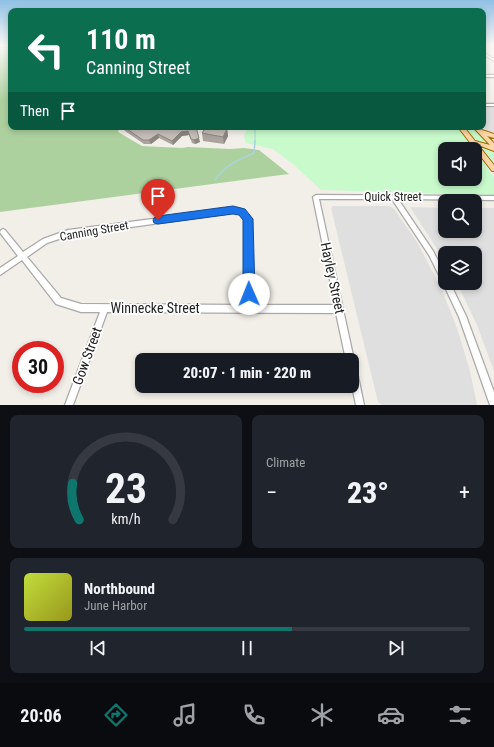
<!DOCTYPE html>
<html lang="en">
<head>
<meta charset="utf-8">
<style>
  body { margin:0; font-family:"Roboto Condensed",sans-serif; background:#20242c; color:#f1f3f6; height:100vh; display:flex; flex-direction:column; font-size:15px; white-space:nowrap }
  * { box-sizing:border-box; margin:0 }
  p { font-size:13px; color:#9ea1a6 }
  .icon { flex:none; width:22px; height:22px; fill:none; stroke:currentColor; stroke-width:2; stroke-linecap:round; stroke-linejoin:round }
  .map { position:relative; height:405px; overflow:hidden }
  .details { display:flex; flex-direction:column; gap:10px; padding:10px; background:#0d0f14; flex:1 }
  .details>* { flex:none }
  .banner { position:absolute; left:8px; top:8px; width:478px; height:122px; border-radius:8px; box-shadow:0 2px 6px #0003; background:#0b6e4f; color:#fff; overflow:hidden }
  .controls { position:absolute; left:438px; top:142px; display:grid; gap:8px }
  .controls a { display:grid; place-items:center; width:44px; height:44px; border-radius:8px; background:#171b24; box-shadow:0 2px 6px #0003; font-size:20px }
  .speed { position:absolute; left:12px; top:341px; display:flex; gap:8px; font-size:20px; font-weight:700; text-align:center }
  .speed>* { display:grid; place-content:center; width:52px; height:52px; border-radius:50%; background:#171b24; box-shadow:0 2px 6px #0003; line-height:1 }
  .speed .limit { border:6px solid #d22; background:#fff; color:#111 }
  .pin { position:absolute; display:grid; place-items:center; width:34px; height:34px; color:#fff; margin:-41px -17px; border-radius:50% 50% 50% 0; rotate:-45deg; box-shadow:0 0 4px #0007 }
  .pin .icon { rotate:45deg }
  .me { position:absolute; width:44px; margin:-22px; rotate:359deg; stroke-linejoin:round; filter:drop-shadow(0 0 3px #0008) }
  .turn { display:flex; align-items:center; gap:14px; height:84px; padding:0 12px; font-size:18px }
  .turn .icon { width:52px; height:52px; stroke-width:2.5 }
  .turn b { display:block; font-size:28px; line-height:34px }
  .then { display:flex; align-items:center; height:38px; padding:0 12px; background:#0003; gap:8px; font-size:15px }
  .big { font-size:30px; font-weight:800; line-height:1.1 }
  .details .tile { flex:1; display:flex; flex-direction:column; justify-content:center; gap:6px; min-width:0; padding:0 14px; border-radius:8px; background:#20242c }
  .details .dial { align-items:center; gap:0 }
  .dial svg { height:104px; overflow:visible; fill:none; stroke:#363941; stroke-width:7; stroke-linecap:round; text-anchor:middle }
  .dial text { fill:#f1f3f6; stroke:none }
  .song { display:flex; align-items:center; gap:12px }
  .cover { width:48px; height:48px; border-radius:6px; background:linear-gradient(135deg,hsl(70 70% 55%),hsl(60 70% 35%)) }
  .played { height:4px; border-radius:2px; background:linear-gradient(90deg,#0f766e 60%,#363941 60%) }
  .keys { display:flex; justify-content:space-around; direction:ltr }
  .heat { display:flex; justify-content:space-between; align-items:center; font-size:22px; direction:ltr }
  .details .tiles { flex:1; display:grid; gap:10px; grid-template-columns:1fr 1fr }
  .tile:last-child { grid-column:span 2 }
  .trip { position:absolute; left:135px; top:353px; width:224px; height:40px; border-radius:8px; background:#171b24; box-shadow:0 2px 6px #0003; font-weight:800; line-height:40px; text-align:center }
  .dock { display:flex; height:64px; justify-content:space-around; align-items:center; background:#090b0e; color:#9ea1a6 }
  .dock .icon { width:28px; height:28px }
  .dock .active { color:#0f766e }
  .dock b { font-size:18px; color:#f1f3f6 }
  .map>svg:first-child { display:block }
  .residential { fill:#e0dfdf }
  .construction { fill:#c7c7b4 }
  .forest { fill:#add19e }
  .park { fill:#c8facc }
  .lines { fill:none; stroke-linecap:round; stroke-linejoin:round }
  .stream-far1 { stroke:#aad3df; stroke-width:1 }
  .stream { stroke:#aad3df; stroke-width:1.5 }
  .minor-casing { stroke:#a9a9a9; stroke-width:2.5 }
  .major-casing { stroke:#a06b00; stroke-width:2 }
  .minor { fill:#fff; fill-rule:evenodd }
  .major { fill:#fcd6a4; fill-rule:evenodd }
  .wall { fill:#aba49e }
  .shaded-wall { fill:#8b8681 }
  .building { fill:#c7bfb8; stroke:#8b8681 }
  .route { fill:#1a73e8; stroke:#114b97 }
  .labels { text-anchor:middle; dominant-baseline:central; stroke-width:3.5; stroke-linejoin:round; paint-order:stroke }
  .street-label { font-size:12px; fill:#222; stroke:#fff }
  .near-street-label { font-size:14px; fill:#222; stroke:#fff }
</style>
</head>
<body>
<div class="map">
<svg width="494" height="405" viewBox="0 0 494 405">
  <rect width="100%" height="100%" fill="#f2efe9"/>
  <path class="residential" d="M483,108H494V132H488L483,127Z
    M333,206H390L394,209L417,242L441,288L457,328L470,371L477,405H382L378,402L331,208Z
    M410,207L445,208V231H475V208H494V371L477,325L457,283H475V253H445V261Z"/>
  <path class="construction" d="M349,127H430L428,130L372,129Z"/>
  <path class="forest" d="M0,45H11V127H119L118,132L142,146L182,148L188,147L230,149L244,148L259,150L289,174L0,212Z"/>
  <path class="park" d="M248,127H349L372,129L428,130L430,127H457L474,149H445V179H475V150L494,177V195L321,190L294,165L273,149L246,143L244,136Z
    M463,127H475L494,148V163Z"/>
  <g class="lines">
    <path class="stream-far1" d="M255,127V142"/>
    <path class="stream" d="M215,180C227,164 236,161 254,153L255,141"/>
    <g class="minor-casing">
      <path id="minor" d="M483,52L494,59V61L483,54Z
        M483,75H494V77H483Z
        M483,104H494V106H483Z
        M316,195L494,196V200L398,199L433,251L445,274V283H450L466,316L494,392V405H490L459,317L443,283L429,255L392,199H319L354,360L353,363L355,364L356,367L364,405H356L352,386V360H346L336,313L107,312L73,405H65L100,312H81L56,304L22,260L0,275V268L18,256L1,234L0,232L1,230L3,229L5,230L23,252L43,239L68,230L237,208C244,209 247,213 251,219L253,305H335L313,197ZM237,212L240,213L245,219V305L81,304L61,298L27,257L47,243L68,236Z"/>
    </g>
    <g class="major-casing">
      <path id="major" d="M458,127H464L475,141L490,145L473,127H479L482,130L494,134V138L487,136L494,143V151L478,145L494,165V171H492Z"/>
    </g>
    <use href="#minor" class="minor"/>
    <use href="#major" class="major"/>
  </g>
  <path class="wall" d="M123,127H174L176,128L182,127L200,142L195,144L192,143L189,135L182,136L173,145L159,138L151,144H144L125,131Z
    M227,129L228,136L224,144L203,141L202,133Z"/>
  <path class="shaded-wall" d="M227,129L228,136L224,144L223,137Z
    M188,131L189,135L182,136L173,145L172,141L181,132Z
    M158,134L159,138L151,144L149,140Z
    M199,138L200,142L195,144L194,140Z"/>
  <path class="building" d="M124,127H174L176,128L182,127H196L199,138L194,140L191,139L188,131L181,132L172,141L158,134L149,140H143Z
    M206,127H219L227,129L223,137L202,133Z"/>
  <linearGradient id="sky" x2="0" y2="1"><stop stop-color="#8fc0e4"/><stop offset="0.45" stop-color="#f9f8f5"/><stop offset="1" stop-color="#f9f8f5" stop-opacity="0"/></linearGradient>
  <rect width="494" height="101" fill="url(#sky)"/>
  <path class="route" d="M233,206L245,209L253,219L255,294L253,298L249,300L245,298L243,294V220L239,215L233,214L158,224L154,223L153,220L154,218L158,216Z"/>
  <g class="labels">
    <g class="street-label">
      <text x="393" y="197">Quick Street</text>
      <text transform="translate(94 231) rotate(-10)">Canning Street</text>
    </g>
    <g class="near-street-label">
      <text transform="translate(333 278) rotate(78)">Hayley Street</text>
      <text x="155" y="308">Winnecke Street</text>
      <text transform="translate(87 356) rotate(-70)">Gow Street</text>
    </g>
  </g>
</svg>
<div class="controls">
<a><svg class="icon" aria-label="sound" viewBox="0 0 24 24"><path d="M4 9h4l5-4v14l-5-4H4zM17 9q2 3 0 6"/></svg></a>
<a><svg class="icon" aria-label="search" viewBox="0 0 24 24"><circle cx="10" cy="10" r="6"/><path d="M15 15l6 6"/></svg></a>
<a><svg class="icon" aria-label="layers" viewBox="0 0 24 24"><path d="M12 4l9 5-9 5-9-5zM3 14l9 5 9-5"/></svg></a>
</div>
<div class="speed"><div class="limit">30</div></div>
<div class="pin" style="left:158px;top:220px;background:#d93025"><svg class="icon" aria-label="arrive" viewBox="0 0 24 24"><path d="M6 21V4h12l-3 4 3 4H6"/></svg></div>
<svg class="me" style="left:249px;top:294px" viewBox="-20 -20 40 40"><circle r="19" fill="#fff"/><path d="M0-13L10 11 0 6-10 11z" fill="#1a73e8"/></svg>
<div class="trip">20:07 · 1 min · 220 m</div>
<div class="banner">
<div class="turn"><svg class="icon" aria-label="left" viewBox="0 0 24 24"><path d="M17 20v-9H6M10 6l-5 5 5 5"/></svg><div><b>110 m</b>Canning Street</div></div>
<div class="then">Then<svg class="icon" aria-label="arrive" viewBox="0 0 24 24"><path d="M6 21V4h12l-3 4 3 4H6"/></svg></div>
</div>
</div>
<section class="details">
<div class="tiles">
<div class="tile dial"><svg viewBox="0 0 100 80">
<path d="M14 69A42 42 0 1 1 86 69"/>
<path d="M14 69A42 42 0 0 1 9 41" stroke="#0f766e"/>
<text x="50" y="56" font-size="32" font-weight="700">23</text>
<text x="50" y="72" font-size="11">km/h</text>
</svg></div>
<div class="tile"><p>Climate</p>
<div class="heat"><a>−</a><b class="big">23°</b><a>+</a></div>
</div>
<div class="tile">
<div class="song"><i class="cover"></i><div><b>Northbound</b><p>June Harbor</p></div></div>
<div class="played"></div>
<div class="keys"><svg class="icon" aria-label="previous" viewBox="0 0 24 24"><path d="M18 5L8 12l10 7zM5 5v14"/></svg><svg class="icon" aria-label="pause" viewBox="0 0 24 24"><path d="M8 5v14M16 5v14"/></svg><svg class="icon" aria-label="next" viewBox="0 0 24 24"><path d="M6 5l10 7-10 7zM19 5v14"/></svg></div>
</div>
</div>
</section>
<nav class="dock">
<b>20:06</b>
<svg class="icon active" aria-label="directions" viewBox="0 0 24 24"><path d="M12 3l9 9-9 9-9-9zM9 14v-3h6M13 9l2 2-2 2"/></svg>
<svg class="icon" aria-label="music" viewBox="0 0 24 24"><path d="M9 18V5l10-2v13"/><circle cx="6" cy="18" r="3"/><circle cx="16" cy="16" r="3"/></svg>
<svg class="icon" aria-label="phone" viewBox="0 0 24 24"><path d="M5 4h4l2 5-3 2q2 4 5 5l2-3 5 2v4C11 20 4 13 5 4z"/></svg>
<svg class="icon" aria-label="climate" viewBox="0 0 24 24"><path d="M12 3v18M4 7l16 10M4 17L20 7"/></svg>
<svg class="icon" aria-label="car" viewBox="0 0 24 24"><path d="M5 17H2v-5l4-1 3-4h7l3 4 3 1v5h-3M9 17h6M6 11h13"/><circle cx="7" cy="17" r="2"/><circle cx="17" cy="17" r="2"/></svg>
<svg class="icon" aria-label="filters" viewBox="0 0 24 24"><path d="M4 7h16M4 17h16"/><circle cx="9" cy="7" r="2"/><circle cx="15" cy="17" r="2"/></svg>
</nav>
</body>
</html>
